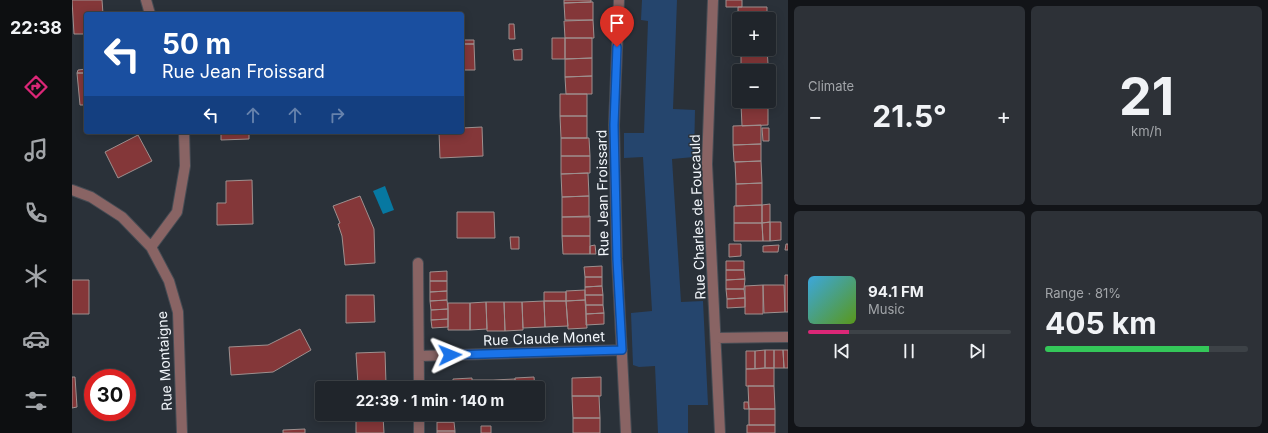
<!DOCTYPE html>
<html lang="en">
<head>
<meta charset="utf-8">
<style>
  body { margin:0; font-family:Inter,sans-serif; background:#2d3137; color:#f1f3f6; height:100vh; display:flex; flex-direction:column; font-size:15px; white-space:nowrap }
  * { box-sizing:border-box; margin:0 }
  p { font-size:13px; color:#a2a5a9 }
  .icon { flex:none; width:22px; height:22px; fill:none; stroke:currentColor; stroke-width:2; stroke-linecap:round; stroke-linejoin:round }
  .map { position:relative; flex:1; overflow:hidden }
  .sheet { display:flex; flex-direction:column; gap:6px; padding:6px; background:#121418; width:480px }
  .sheet>* { flex:none }
  .hud { position:absolute; left:12px; top:12px; width:380px; height:122px; border-radius:4px; box-shadow:0 2px 10px #0003,0 0 0 1px #3d4247; background:#1a4fa0; color:#fff; overflow:hidden }
  .controls { position:absolute; left:660px; top:12px; display:grid; gap:8px }
  .controls a { display:grid; place-items:center; width:44px; height:44px; border-radius:4px; background:#20252b; box-shadow:0 2px 10px #0003,0 0 0 1px #3d4247; font-size:20px }
  .speed { position:absolute; left:12px; top:369px; display:flex; gap:8px; font-size:20px; font-weight:700; text-align:center }
  .speed>* { display:grid; place-content:center; width:52px; height:52px; border-radius:50%; background:#20252b; box-shadow:0 2px 10px #0003,0 0 0 1px #3d4247; line-height:1 }
  .speed .limit { border:6px solid #d22; background:#fff; color:#111 }
  .pin { position:absolute; display:grid; place-items:center; width:34px; height:34px; color:#fff; margin:-41px -17px; border-radius:50% 50% 50% 0; rotate:-45deg; box-shadow:0 0 4px #0007 }
  .pin .icon { rotate:45deg }
  .me { position:absolute; width:44px; margin:-22px; rotate:88deg; stroke-linejoin:round; filter:drop-shadow(0 0 3px #0008) }
  .turn { display:flex; align-items:center; gap:14px; height:84px; padding:0 12px; font-size:18px }
  .turn .icon { width:52px; height:52px; stroke-width:2.5 }
  .turn b { display:block; font-size:28px; line-height:34px }
  .lanes { display:flex; align-items:center; height:38px; padding:0 12px; background:#0003; justify-content:center; gap:20px; direction:ltr }
  .lanes .off { opacity:.35 }
  .big { font-size:30px; font-weight:700; line-height:1.1 }
  .sheet .card { flex:1; display:flex; flex-direction:column; justify-content:center; gap:6px; min-width:0; padding:0 14px; border-radius:6px; background:#2d3137 }
  .sheet .dial { align-items:center; gap:0 }
  .dial b { font-size:52px; line-height:1 }
  .song { display:flex; align-items:center; gap:12px }
  .cover { width:48px; height:48px; border-radius:6px; background:linear-gradient(135deg,hsl(200 70% 55%),hsl(90 70% 35%)) }
  .played { height:4px; border-radius:2px; background:linear-gradient(90deg,#db2777 20%,#3d4247 20%) }
  .keys { display:flex; justify-content:space-around; direction:ltr }
  .heat { display:flex; justify-content:space-between; align-items:center; font-size:22px; direction:ltr }
  .charge { height:6px; border-radius:3px; background:linear-gradient(90deg,#34c759 81%,#3d4247 0) }
  .sheet .tiles { flex:1; display:grid; gap:6px; grid-template-columns:repeat(2,1fr) }
  .trip { position:absolute; left:243px; top:381px; width:230px; height:40px; border-radius:4px; background:#20252b; box-shadow:0 2px 10px #0003,0 0 0 1px #3d4247; font-weight:700; line-height:40px; text-align:center }
  main { display:flex; flex:1; min-height:0 }
  .dock { display:flex; flex-direction:column; width:72px; justify-content:space-around; align-items:center; background:#0d0f11; color:#a2a5a9 }
  .dock .icon { width:28px; height:28px }
  .dock .active { color:#db2777 }
  .dock b { font-size:18px; color:#f1f3f6 }
  .map>svg:first-child { display:block }
  .green { fill:#25456d }
  .water { fill:#0778a1 }
  .building { fill:#843739; stroke:#9e908f }
  .lines { fill:none; stroke-linecap:round; stroke-linejoin:round }
  .minor-casing { stroke:#464c54; stroke-width:12 }
  .minor { stroke:#896464; stroke-width:10 }
  .route-casing { stroke:#114b97; stroke-width:10 }
  .route { stroke:#1a73e8; stroke-width:7 }
  .labels { text-anchor:middle; dominant-baseline:central; stroke-width:3; stroke-linejoin:round; paint-order:stroke }
  .street-label { font-size:14px; fill:#f1f5fa; stroke:#2a3139 }
</style>
</head>
<body>
<main>
<nav class="dock">
<b>22:38</b>
<svg class="icon active" aria-label="directions" viewBox="0 0 24 24"><path d="M12 3l9 9-9 9-9-9zM9 14v-3h6M13 9l2 2-2 2"/></svg>
<svg class="icon" aria-label="music" viewBox="0 0 24 24"><path d="M9 18V5l10-2v13"/><circle cx="6" cy="18" r="3"/><circle cx="16" cy="16" r="3"/></svg>
<svg class="icon" aria-label="phone" viewBox="0 0 24 24"><path d="M5 4h4l2 5-3 2q2 4 5 5l2-3 5 2v4C11 20 4 13 5 4z"/></svg>
<svg class="icon" aria-label="climate" viewBox="0 0 24 24"><path d="M12 3v18M4 7l16 10M4 17L20 7"/></svg>
<svg class="icon" aria-label="car" viewBox="0 0 24 24"><path d="M5 17H2v-5l4-1 3-4h7l3 4 3 1v5h-3M9 17h6M6 11h13"/><circle cx="7" cy="17" r="2"/><circle cx="17" cy="17" r="2"/></svg>
<svg class="icon" aria-label="filters" viewBox="0 0 24 24"><path d="M4 7h16M4 17h16"/><circle cx="9" cy="7" r="2"/><circle cx="15" cy="17" r="2"/></svg>
</nav>
<div class="map">
<svg width="716" height="433" viewBox="0 0 716 433">
  <rect width="100%" height="100%" fill="#2a3139"/>
  <path class="green" d="M570,0H605L601,109L623,110L622,157L600,159L609,302L631,301L636,405H616V433H586L583,366L567,367L561,365L559,313L580,311L571,157L552,158V133H572L576,21L569,20Z"/>
  <path class="water" d="M313,186L322,210L311,214L301,191Z"/>
  <path class="building" d="M0,0H30L31,14H14V34H2Z
    M492,0H519V2L492,3Z
    M654,0H670V7H654Z
    M519,2H521V20H493L492,3Z
    M666,7H695V19H667L666,24Z
    M521,20L522,38H493L492,21Z
    M437,24H442L443,39H437Z
    M480,38H493V59H480Z
    M493,38H520V58L493,59Z
    M390,40H402V44H390Z
    M390,44H402L403,70H390Z
    M450,49V60H442L441,50Z
    M669,49H695L696,64L669,65Z
    M520,58V76L493,77V59Z
    M696,64V71H669V65Z
    M14,69V73H5L6,70Z
    M5,73H14V105H8Z
    M520,76V94H494L493,77Z
    M488,94H515V116H488Z
    M669,101H696V103L669,104Z
    M696,103V125L670,126L669,104Z
    M488,116H515V138H489Z
    M689,125V144L661,145V126Z
    M410,127L411,156L368,158L367,132H390V128Z
    M690,128H697V141H691Z
    M149,132H177V139L149,140Z
    M66,135L80,161L46,178L33,152Z
    M489,138H517L518,156H489Z
    M689,144V161L662,162L661,145Z
    M489,156H518V173L489,174Z
    M689,161L690,183L664,184L663,162Z
    M516,173L517,196L490,197L489,174Z
    M180,180L181,224L145,225V203H154V181Z
    M690,183V205L664,206V184Z
    M288,196L302,229L303,263L273,265L270,236L266,224L268,223L261,206Z
    M517,196V217H490V197Z
    M698,204V222L690,223V205Z
    M690,205V223H662V206Z
    M385,212H422L423,238H385Z
    M518,216V236H490V217Z
    M698,222V241H691L690,223Z
    M698,222H709V240L698,241Z
    M662,223H690L691,241H662Z
    M490,236H518V254H491Z
    M438,237H447V249H439Z
    M657,244H669V256L657,257Z
    M714,244H716V250H713Z
    M523,245L524,254H518V246Z
    M707,245L706,252H691V246Z
    M654,261H672V270H654Z
    M530,266V277H513L512,267Z
    M654,270H672L673,279L654,280Z
    M375,271V281H358V272Z
    M713,275H716V312H713Z
    M513,277H530V286L513,287Z
    M673,279L672,289H654V280Z
    M0,280H17V314H0Z
    M358,281H375V291L358,292Z
    M691,285H712L713,312L692,313Z
    M691,285V314H673V286Z
    M530,286L531,295H513V287Z
    M654,289H672L673,298L655,299Z
    M513,290V300L494,301V291Z
    M375,291V300L358,301V292Z
    M472,292H494V301H472Z
    M274,295H302L303,322L274,323Z
    M513,295H531V305H514Z
    M673,298V307L655,308V299Z
    M375,300L376,309L359,310L358,301Z
    M513,300L515,328L496,329L494,301Z
    M472,301H494L496,326L473,327Z
    M472,301L473,327L451,328L450,302Z
    M414,302H432L433,331H415Z
    M414,302L415,329L398,330V303Z
    M432,302H450L451,330L433,331Z
    M376,303H398V330H376Z
    M514,305H531L532,313L514,314Z
    M376,309V319L359,320V310Z
    M532,313V324L514,325V314Z
    M376,319V327L360,328L359,320Z
    M228,329L239,350L201,372L159,375L157,347L196,345Z
    M693,350H702V368H693Z
    M693,350V368L683,369V351Z
    M702,350H711L712,368H702Z
    M711,350H716V368H712Z
    M674,351H683V369H674Z
    M313,352L314,384L286,385L284,353Z
    M693,368H702V386H674V369Z
    M0,377H3L5,407L0,408Z
    M462,377L463,388H443V378Z
    M529,377V396H500V378Z
    M400,378V388H381V379Z
    M443,379V388H421V380Z
    M400,380H421V388H400Z
    M364,383H381V388H364Z
    M676,386H702L703,409H677Z
    M500,396H527L528,418H501Z
    M672,402H676L677,409H672Z
    M677,409H703V425H677Z
    M365,414H382V422H365Z
    M382,414H401V415L382,416Z
    M444,414H463V415L445,416Z
    M311,416L312,433H284V417Z
    M501,418H528V433H501Z
    M365,422H382L383,431H365Z
    M675,425H703V433H675Z
    M409,426H419V433H409Z
    M233,429V433H211V430Z
    M365,431H383V433H365Z"/>
  <g class="lines">
    <g class="minor-casing">
      <path id="minor" d="M74,0L78,14
        M547,0L542,125L545,259L554,433
        M641,0L635,164L648,433
        M0,190L19,197L50,217L79,247L97,281L106,312L110,433
        M79,247L105,212L113,166L112,132
        M346,263L347,388
        M644,338L716,337
        M347,356L550,350
        M347,414V433"/>
    </g>
    <use href="#minor" class="minor"/>
  </g>
  <g class="lines">
    <g class="route-casing">
      <path id="route" d="M378,355L550,350L545,259L542,125L545,47"/>
    </g>
    <use href="#route" class="route"/>
  </g>
  <g class="labels">
    <g class="street-label">
      <text transform="translate(530 193) rotate(-91)">Rue Jean Froissard</text>
      <text transform="translate(625 217) rotate(-92)">Rue Charles de Foucauld</text>
      <text transform="translate(472 338) rotate(-2)">Rue Claude Monet</text>
      <text transform="translate(92 361) rotate(-93)">Rue Montaigne</text>
    </g>
  </g>
</svg>
<div class="controls">
<a>+</a>
<a>−</a>
</div>
<div class="speed"><div class="limit">30</div></div>
<div class="pin" style="left:545px;top:47px;background:#d93025"><svg class="icon" aria-label="arrive" viewBox="0 0 24 24"><path d="M6 21V4h12l-3 4 3 4H6"/></svg></div>
<svg class="me" style="left:378px;top:355px" viewBox="-20 -20 40 40"><path d="M0-17L14 15 0 8-14 15z" fill="#1a73e8" stroke="#fff" stroke-width="4"/></svg>
<div class="trip">22:39 · 1 min · 140 m</div>
<div class="hud">
<div class="turn"><svg class="icon" aria-label="left" viewBox="0 0 24 24"><path d="M17 20v-9H6M10 6l-5 5 5 5"/></svg><div><b>50 m</b>Rue Jean Froissard</div></div>
<div class="lanes"><svg class="icon" aria-label="left" viewBox="0 0 24 24"><path d="M17 20v-9H6M10 6l-5 5 5 5"/></svg><svg class="icon off" aria-label="ahead" viewBox="0 0 24 24"><path d="M12 20V5M6 11l6-6 6 6"/></svg><svg class="icon off" aria-label="ahead" viewBox="0 0 24 24"><path d="M12 20V5M6 11l6-6 6 6"/></svg><svg class="icon off" aria-label="right" viewBox="0 0 24 24"><path d="M7 20v-9h11M14 6l5 5-5 5"/></svg></div>
</div>
</div>
<section class="sheet">
<div class="tiles">
<div class="card"><p>Climate</p>
<div class="heat"><a>−</a><b class="big">21.5°</b><a>+</a></div>
</div>
<div class="card dial"><b>21</b><p>km/h</p></div>
<div class="card">
<div class="song"><i class="cover"></i><div><b>94.1 FM</b><p>Music</p></div></div>
<div class="played"></div>
<div class="keys"><svg class="icon" aria-label="previous" viewBox="0 0 24 24"><path d="M18 5L8 12l10 7zM5 5v14"/></svg><svg class="icon" aria-label="pause" viewBox="0 0 24 24"><path d="M8 5v14M16 5v14"/></svg><svg class="icon" aria-label="next" viewBox="0 0 24 24"><path d="M6 5l10 7-10 7zM19 5v14"/></svg></div>
</div>
<div class="card"><p>Range · 81%</p><b class="big">405 km</b><div class="charge"></div></div>
</div>
</section>
</main>
</body>
</html>
